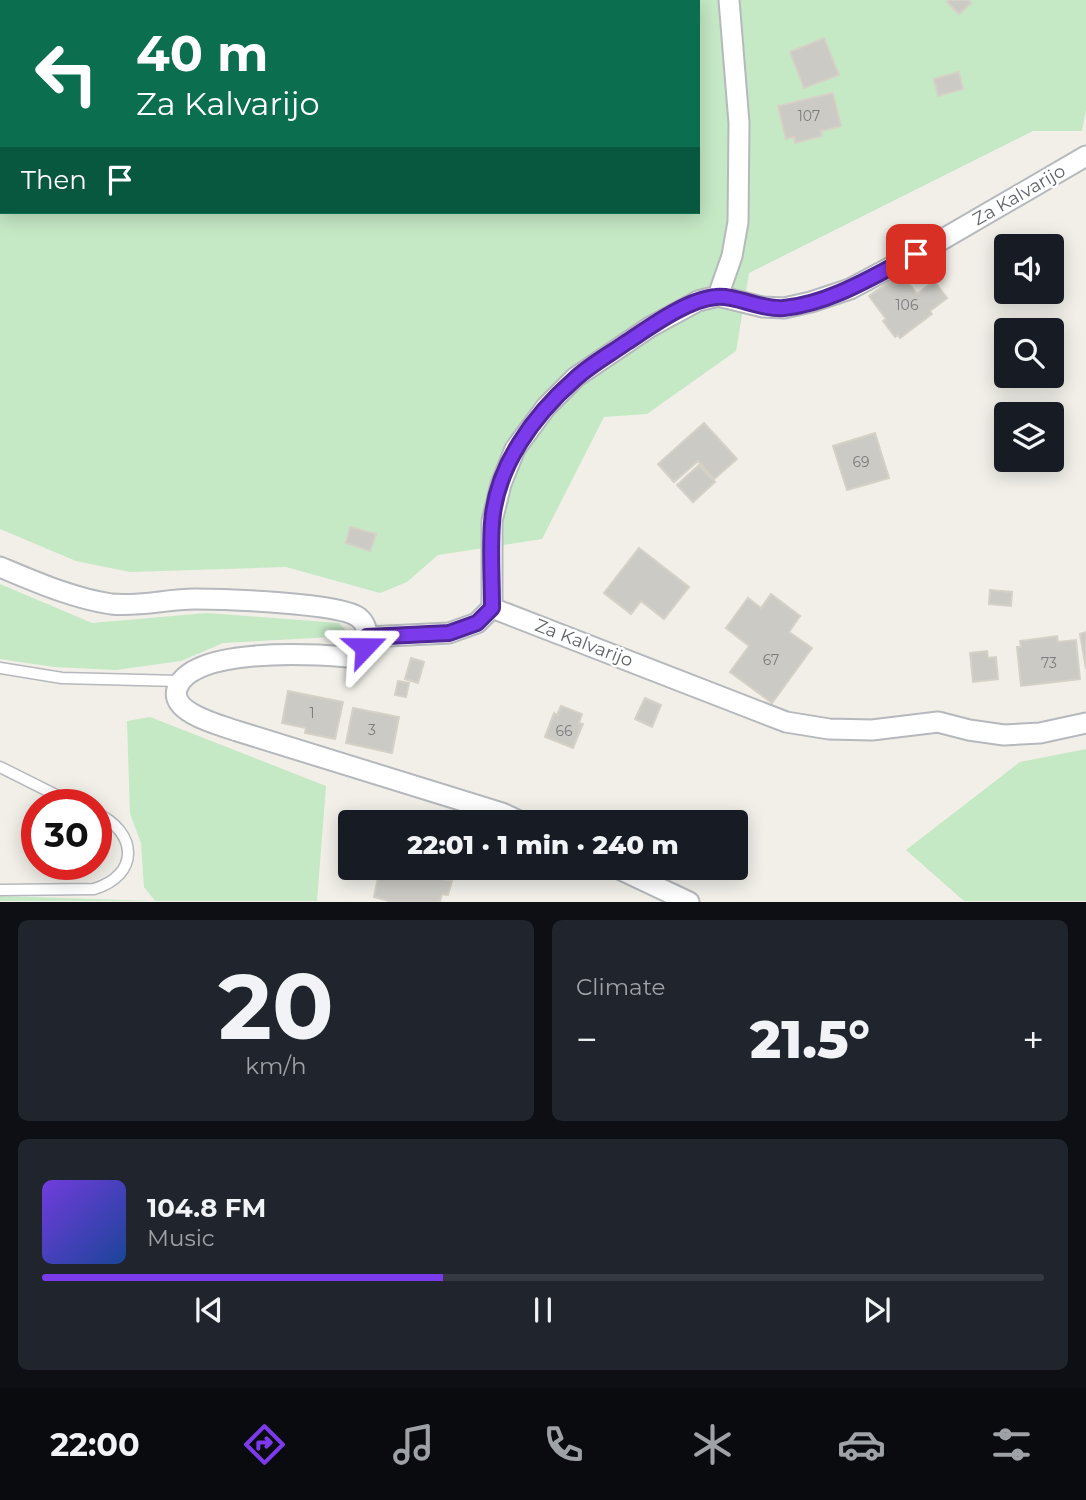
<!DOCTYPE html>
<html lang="en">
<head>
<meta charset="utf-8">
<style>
  body { margin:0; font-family:Montserrat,sans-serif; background:#20242c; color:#f1f3f6; height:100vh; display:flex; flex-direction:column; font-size:26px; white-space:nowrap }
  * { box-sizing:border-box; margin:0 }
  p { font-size:23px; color:#9ea1a6 }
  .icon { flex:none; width:38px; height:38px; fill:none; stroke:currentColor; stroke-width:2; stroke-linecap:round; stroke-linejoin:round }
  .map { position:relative; height:902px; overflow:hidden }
  .details { display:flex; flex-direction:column; gap:18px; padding:18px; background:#0d0f14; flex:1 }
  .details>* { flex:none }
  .guide { position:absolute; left:0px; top:0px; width:700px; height:214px; box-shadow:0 4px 18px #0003; background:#0b6e4f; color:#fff; overflow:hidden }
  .buttons { position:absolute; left:994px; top:234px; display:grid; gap:14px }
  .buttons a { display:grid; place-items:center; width:70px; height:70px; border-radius:7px; background:#171b24; box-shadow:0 4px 18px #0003; font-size:35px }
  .speed { position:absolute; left:21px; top:789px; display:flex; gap:14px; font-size:35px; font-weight:700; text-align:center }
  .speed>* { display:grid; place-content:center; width:91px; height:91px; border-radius:50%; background:#171b24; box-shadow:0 4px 18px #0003; line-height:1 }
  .speed .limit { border:10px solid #d22; background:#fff; color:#111 }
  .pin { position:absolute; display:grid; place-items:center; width:60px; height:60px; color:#fff; margin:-30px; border-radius:14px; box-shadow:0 4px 10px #0006 }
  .me { position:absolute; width:77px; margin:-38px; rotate:67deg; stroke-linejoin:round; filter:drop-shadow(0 0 5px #0008) }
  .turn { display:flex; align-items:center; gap:24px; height:147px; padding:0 21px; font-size:32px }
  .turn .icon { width:91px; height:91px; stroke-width:2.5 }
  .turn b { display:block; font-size:49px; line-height:60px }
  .then { display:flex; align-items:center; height:66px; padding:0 21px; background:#0003; gap:14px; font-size:26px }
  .big { font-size:52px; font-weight:800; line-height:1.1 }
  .details .tile { flex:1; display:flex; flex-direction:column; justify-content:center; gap:10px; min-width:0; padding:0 24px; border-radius:10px; background:#20242c }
  .details .dial { align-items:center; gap:0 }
  .dial b { font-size:91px; line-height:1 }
  .song { display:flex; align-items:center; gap:21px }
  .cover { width:84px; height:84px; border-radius:10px; background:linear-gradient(135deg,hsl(260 70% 55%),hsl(220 70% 35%)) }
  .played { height:7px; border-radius:4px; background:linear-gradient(90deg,#7c3aed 40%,#363941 40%) }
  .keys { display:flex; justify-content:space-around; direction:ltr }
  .heat { display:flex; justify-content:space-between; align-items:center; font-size:38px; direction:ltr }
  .details .tiles { flex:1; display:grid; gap:18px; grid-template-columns:1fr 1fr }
  .tile:last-child { grid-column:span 2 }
  .trip { position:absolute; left:338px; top:810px; width:410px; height:70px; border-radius:7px; background:#171b24; box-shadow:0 4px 18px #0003; font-weight:800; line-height:70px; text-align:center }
  .dock { display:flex; height:112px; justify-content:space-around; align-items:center; background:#090b0e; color:#9ea1a6 }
  .dock .icon { width:49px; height:49px }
  .dock .current { color:#7c3aed }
  .dock b { font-size:32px; color:#f1f3f6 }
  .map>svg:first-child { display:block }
  .green { fill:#c5e8c5 }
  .building { fill:#cccac5; stroke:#d6d1c6; stroke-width:2 }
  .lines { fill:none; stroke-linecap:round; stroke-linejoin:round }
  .service-casing { stroke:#b5b8bc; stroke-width:13 }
  .minor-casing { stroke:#b5b8bc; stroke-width:23 }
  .service { stroke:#fff; stroke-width:10 }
  .minor { stroke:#fff; stroke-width:19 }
  .route-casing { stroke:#51269a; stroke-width:18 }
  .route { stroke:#7c3aed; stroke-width:12 }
  .labels { text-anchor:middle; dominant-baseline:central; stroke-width:5; stroke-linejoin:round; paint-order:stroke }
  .number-label { font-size:14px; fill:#7a7d7f }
  .street-label { font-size:18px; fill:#5f6368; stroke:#fff }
</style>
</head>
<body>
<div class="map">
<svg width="1086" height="902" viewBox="0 0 1086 902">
  <rect width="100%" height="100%" fill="#f1efe8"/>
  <path class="green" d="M114,0H1086V109L1082,131H1033L749,273L736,351L647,414L604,417L542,539L438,555L407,582L380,593L286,567L130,572L76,561L0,529V12H2V212H698V2H97Z
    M0,584L92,623L207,613L339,623L351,636L223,643L181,661L116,670L54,667L0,659Z
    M150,717L326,786L317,901H0V896L155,901L144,887L141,843L130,814L127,721Z
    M1086,749V901H964L906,850L1020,762Z"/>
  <path class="building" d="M949,0H968L971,3L959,14L947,2Z
    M824,38L839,75L804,88L790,52Z
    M959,72L963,89L938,96L934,79Z
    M833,93L841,126L821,131L822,136L795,143L794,137L786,139L778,106Z
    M901,273L917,294L934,281L947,298L930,311L932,314L900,338L898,335L895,337L883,321L886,319L869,296Z
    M704,423L737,459L714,479L698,461L674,482L658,464Z
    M875,433L889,478L847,490L833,446Z
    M699,465L715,482L693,502L677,485Z
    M350,527L376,534L370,551L346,543Z
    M639,548L689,587L664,619L641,601L631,614L604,593Z
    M990,590L1012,592L1011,606L989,604Z
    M771,594L800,616L789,632L812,648L772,703L730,672L749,646L726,628L748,598L761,608Z
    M1086,632V669L1080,634Z
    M1057,636L1058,642L1076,640L1080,679L1021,686L1017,647H1021L1020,641Z
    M987,651L988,658L996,657L998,679L973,682L970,653Z
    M411,658L424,662L418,683L405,679Z
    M398,681L409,683L406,697L395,695Z
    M288,691L343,702L335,739L305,733L306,728L282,723Z
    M645,698L661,705L652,727L635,719Z
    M561,706L582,714L579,723L583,724L573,748L545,737L554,713L557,715Z
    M353,708L399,717L392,753L346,743Z
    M380,868H447L445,880L452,881L448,895L442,894L440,902H392L374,897Z"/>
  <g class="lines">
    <g class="service-casing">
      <path id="service" d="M0,668L62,678L179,681
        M0,767L76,805
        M0,890L94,889C140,875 138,832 96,813"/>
    </g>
    <g class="minor-casing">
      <path id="minor" d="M718,296L732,256L738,222L739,123L729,0
        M0,567C36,582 72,598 111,604C140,607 167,599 195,599C224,599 339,603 358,617C366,623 368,632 366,641C364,651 356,654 347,657C311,654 190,647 177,689C170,713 220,725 237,731L502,813L521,822
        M492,608V521L501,484L515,449L546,407L576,377L650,327L698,301L718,296L763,307L784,308L811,302L850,289L938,242L1086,156
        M492,608L786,722L829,729L872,730L938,722L969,730L1004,735L1040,733L1086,723
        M367,637L449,633L477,623L492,608
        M617,868L689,902"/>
    </g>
    <use href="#service" class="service"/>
    <use href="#minor" class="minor"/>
  </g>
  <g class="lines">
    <g class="route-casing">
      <path id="route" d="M365,647L367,637L449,633L477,623L492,608C492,580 490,551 492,523C496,466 534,415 575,379C590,365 610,354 627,342C650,327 688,299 716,297C736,295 761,310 784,308C832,303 875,275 916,254"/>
    </g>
    <use href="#route" class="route"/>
  </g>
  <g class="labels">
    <g class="number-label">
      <text x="809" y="116">107</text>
      <text x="907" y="305">106</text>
      <text x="861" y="462">69</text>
      <text x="771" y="660">67</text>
      <text x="1049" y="663">73</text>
      <text x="312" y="713">1</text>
      <text x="372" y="730">3</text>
      <text x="564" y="731">66</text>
    </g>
    <g class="street-label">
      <text transform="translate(1019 195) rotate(-30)">Za Kalvarijo</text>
      <text transform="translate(584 643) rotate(21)">Za Kalvarijo</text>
    </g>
  </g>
</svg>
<div class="buttons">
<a><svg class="icon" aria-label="sound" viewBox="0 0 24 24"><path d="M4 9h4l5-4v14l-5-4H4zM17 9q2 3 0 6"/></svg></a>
<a><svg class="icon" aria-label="search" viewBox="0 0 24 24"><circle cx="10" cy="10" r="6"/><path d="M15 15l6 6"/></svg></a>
<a><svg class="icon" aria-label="layers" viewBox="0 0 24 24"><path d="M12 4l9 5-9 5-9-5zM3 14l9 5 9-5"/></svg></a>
</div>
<div class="speed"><div class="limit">30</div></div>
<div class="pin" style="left:916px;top:254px;background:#d93025"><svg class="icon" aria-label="arrive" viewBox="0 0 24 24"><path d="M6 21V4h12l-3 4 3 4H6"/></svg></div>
<svg class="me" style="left:365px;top:647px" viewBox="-20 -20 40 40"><path d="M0-17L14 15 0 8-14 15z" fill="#7c3aed" stroke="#fff" stroke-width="4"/></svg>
<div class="trip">22:01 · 1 min · 240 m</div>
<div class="guide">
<div class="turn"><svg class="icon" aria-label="left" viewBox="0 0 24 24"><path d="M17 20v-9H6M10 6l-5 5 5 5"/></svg><div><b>40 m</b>Za Kalvarijo</div></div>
<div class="then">Then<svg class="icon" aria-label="arrive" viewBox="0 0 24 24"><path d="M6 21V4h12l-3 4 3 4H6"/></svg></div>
</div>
</div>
<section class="details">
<div class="tiles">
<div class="tile dial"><b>20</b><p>km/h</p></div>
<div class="tile"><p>Climate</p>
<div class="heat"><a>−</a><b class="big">21.5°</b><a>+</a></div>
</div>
<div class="tile">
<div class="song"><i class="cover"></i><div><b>104.8 FM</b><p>Music</p></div></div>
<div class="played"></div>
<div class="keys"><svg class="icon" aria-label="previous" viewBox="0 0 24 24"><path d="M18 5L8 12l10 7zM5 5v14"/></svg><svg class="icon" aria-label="pause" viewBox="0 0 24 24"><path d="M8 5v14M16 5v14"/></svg><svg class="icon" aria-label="next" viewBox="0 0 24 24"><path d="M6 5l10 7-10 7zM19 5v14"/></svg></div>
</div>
</div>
</section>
<nav class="dock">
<b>22:00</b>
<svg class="icon current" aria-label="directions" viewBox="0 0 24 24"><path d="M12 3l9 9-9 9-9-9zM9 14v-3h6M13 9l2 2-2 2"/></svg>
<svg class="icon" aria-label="music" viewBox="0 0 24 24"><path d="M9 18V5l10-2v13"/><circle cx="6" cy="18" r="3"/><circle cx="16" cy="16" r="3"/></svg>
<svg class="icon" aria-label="phone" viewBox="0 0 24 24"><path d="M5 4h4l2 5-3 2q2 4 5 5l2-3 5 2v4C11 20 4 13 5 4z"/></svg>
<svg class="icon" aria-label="climate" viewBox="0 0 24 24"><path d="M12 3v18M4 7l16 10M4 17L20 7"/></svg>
<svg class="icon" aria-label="car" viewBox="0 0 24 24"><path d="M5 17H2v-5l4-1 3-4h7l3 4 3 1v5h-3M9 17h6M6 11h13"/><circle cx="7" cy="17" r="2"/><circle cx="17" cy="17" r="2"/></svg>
<svg class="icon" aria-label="filters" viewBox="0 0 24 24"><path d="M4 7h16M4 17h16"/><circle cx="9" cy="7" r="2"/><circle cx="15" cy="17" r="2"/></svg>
</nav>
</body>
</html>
